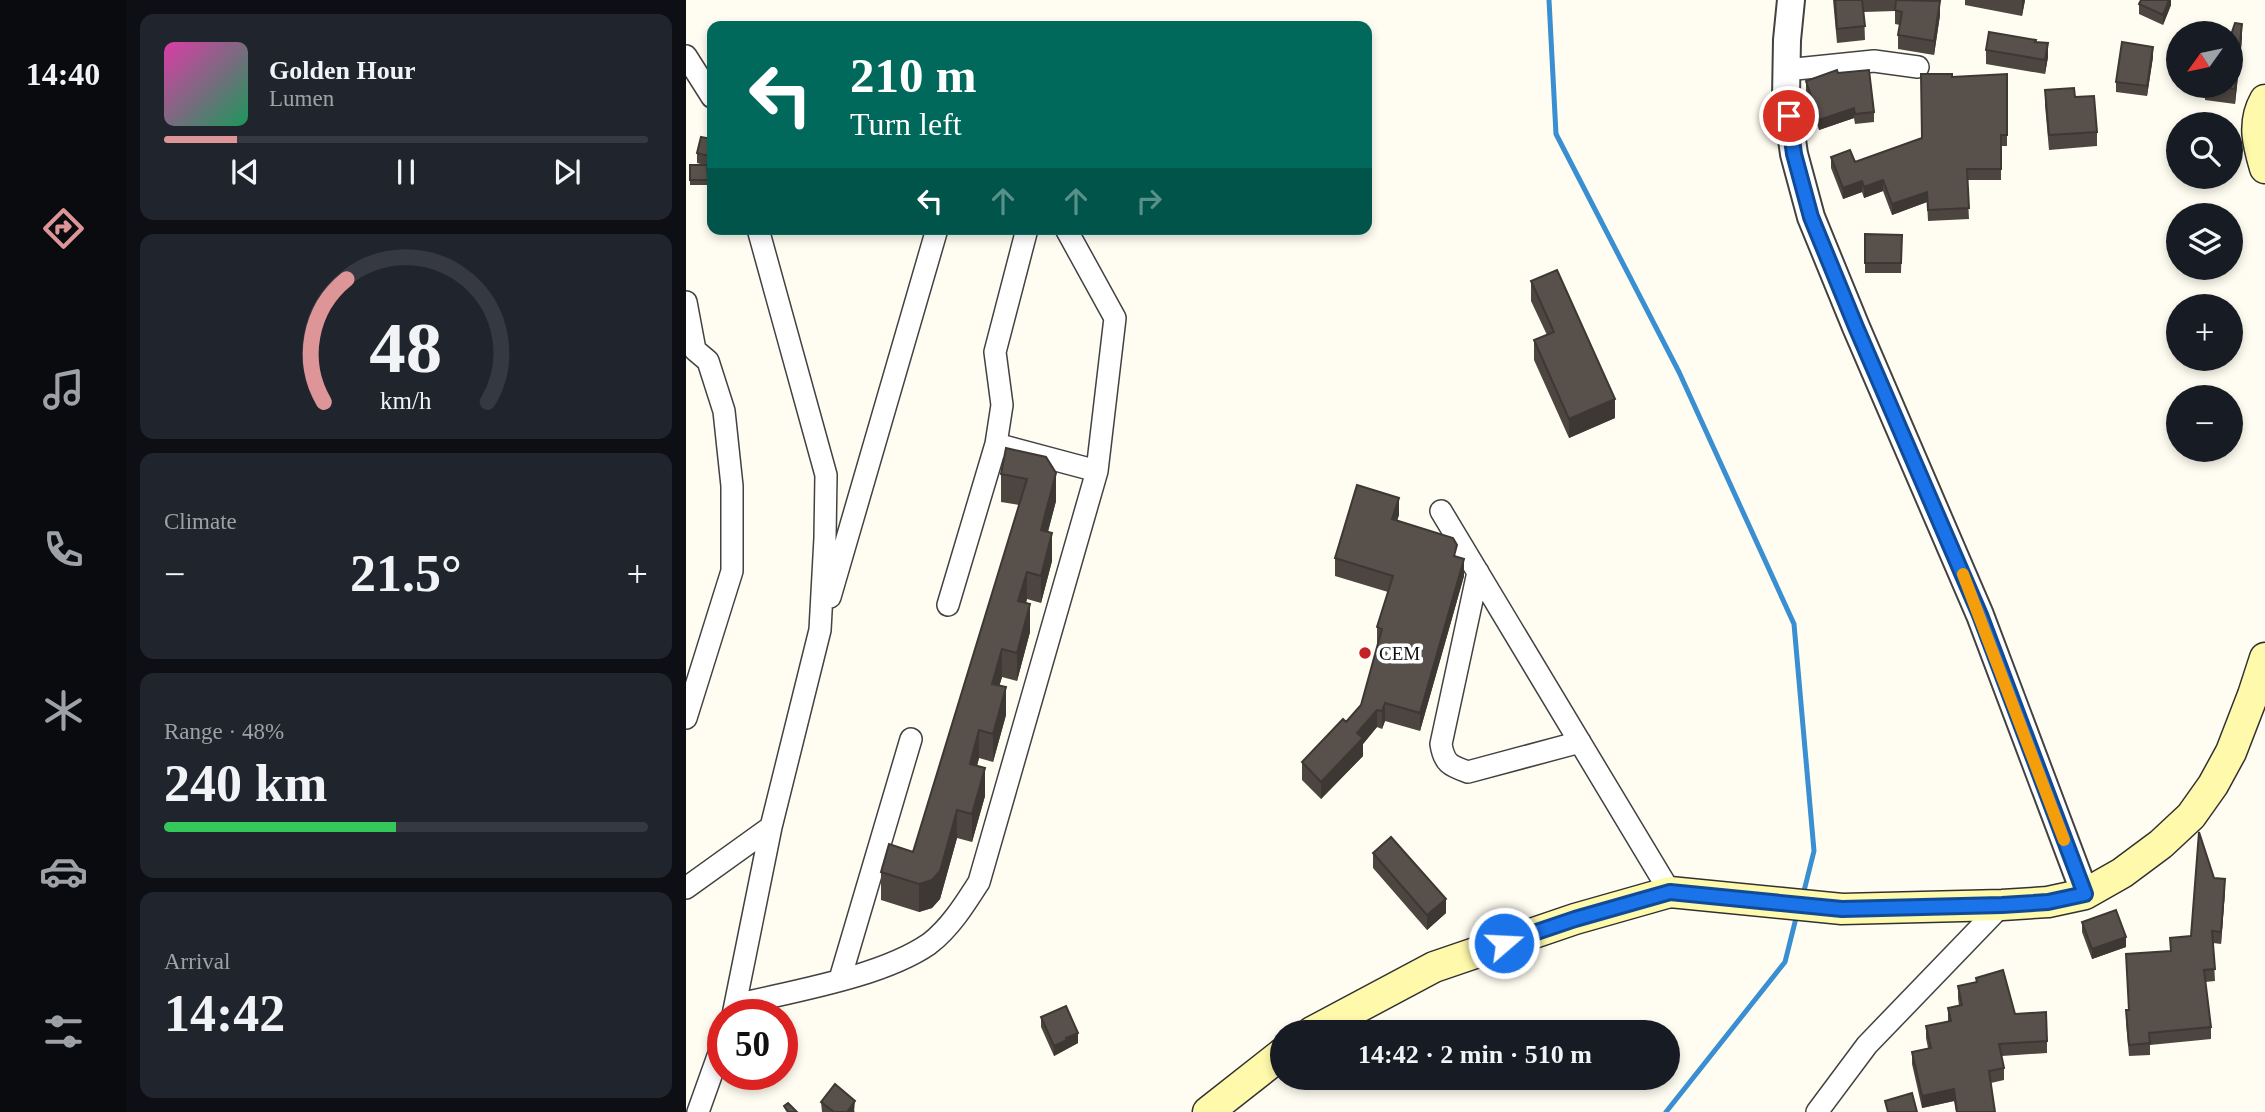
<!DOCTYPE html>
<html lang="en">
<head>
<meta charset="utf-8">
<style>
  body { margin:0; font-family:Georgia,serif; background:#20242c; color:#f1f3f6; height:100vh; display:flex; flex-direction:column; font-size:26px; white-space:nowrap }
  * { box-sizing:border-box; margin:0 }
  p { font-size:23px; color:#9ea1a6 }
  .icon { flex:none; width:38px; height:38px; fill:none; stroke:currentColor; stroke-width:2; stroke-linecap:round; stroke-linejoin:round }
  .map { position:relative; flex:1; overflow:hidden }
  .side { display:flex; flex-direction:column; gap:14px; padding:14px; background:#0d0f14; width:560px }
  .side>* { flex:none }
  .hud { position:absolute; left:21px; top:21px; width:665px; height:214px; border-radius:14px; box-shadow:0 4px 10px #0003; background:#00695c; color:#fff; overflow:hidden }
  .needle { width:46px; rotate:237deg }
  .buttons { position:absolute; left:1480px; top:21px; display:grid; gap:14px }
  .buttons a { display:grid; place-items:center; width:77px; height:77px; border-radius:50%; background:#171b24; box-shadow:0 4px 10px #0003; font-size:35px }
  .speed { position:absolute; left:21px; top:999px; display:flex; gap:14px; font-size:35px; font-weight:700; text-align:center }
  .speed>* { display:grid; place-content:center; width:91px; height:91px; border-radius:50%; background:#171b24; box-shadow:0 4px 10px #0003; line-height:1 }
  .speed .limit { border:10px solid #d22; background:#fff; color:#111 }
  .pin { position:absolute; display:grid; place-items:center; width:60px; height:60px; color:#fff; margin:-30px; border:4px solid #fff; border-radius:50%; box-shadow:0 2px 7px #0007 }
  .me { position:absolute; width:77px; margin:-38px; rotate:71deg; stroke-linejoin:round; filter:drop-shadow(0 0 5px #0008) }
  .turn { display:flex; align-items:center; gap:24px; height:147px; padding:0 28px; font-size:32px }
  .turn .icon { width:91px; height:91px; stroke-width:2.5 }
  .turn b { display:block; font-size:49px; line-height:60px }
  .lanes { display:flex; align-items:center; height:66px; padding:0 28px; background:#0003; justify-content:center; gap:35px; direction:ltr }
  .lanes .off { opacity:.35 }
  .big { font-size:52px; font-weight:700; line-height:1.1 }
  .side .card { flex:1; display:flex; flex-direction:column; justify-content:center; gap:10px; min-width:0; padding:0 24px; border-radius:14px; background:#20242c }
  .side .dial { align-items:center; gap:0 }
  .dial svg { height:182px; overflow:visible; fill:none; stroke:#363941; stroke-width:7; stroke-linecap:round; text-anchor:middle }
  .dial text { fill:#f1f3f6; stroke:none }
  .song { display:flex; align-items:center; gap:21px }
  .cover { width:84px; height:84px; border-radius:10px; background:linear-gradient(135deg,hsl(320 70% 55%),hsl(150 70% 35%)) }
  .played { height:7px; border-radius:4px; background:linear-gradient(90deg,#dd9598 15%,#363941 15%) }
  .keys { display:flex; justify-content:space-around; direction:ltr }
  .heat { display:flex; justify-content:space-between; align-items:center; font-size:38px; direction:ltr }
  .charge { height:10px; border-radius:5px; background:linear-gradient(90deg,#34c759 48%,#363941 0) }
  .trip { position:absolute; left:584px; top:1020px; width:410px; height:70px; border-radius:35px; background:#171b24; box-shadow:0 4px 10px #0003; font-weight:700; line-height:70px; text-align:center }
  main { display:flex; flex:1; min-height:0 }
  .dock { display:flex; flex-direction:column; width:126px; justify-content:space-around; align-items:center; background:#090b0e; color:#9ea1a6 }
  .dock .icon { width:49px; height:49px }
  .dock .current { color:#dd9598 }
  .dock b { font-size:32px; color:#f1f3f6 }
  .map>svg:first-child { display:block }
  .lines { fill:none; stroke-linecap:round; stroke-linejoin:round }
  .stream { stroke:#398fd1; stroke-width:5 }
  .minor-casing { stroke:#424242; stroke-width:24 }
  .tertiary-casing { stroke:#424242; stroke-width:30 }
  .secondary-casing { stroke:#313131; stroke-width:33 }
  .minor { stroke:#fff; stroke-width:21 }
  .tertiary { stroke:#fff; stroke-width:26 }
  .secondary { stroke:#fff9ac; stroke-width:30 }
  .wall { fill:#4c4540 }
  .shaded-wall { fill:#3e3834 }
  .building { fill:#58504b; stroke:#3e3834; stroke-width:2 }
  .route-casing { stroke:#114b97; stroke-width:18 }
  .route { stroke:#1a73e8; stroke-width:12 }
  .slow { stroke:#f59e0b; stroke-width:12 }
  .poi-dot { fill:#c42224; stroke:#fff; stroke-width:2.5 }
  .labels { text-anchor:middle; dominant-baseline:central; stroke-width:7; stroke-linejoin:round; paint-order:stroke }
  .poi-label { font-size:19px; fill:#0f0f0f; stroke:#fff; text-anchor:start }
</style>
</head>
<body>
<main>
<nav class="dock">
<b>14:40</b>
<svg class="icon current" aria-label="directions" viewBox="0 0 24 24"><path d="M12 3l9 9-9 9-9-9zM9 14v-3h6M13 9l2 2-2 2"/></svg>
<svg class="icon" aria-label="music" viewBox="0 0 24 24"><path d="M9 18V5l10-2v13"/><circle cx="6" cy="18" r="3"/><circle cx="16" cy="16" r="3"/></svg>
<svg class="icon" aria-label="phone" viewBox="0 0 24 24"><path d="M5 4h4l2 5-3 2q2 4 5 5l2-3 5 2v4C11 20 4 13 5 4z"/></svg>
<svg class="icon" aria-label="climate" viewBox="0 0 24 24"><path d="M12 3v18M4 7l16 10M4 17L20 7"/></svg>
<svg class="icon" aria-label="car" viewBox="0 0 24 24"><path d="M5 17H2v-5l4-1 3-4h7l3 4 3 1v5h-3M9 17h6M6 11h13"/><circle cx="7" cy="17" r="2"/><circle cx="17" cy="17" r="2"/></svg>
<svg class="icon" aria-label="filters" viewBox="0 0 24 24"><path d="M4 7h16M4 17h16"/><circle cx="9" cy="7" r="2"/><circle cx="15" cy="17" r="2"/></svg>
</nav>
<section class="side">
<div class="card">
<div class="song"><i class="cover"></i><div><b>Golden Hour</b><p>Lumen</p></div></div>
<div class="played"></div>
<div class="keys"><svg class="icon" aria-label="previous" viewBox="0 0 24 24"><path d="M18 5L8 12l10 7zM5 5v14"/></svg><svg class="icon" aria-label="pause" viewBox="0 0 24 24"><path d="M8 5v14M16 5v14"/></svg><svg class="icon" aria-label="next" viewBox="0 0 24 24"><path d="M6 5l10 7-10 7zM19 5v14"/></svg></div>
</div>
<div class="card dial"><svg viewBox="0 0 100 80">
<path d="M14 69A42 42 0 1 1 86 69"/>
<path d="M14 69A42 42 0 0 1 24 15" stroke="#dd9598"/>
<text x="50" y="56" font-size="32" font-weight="700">48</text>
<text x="50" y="72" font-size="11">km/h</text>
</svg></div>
<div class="card"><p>Climate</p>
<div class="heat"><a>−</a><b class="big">21.5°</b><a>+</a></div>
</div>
<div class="card"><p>Range · 48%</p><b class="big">240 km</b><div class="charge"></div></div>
<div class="card"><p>Arrival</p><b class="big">14:42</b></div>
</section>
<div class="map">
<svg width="1579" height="1112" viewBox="0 0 1579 1112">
  <rect width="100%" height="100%" fill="#fffdf1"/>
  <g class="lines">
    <path class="stream" d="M863,0L870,134L993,372L1108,624L1128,851L1117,895
      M980,1112L1099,962L1111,914"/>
    <g class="minor-casing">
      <path id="minor" d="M0,56L26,97
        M1100,70L1188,61L1232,67
        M0,302L9,350L22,361L38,411L46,486V571L0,718
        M310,444L411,471
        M755,511L984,892
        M792,572L755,744C758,763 764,766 782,772L894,742
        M144,597L251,229
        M262,605L310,444L316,405L309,352L341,229
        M0,888L85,827
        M154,979L225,739
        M50,1005C107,991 195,977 243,944C264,928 279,904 293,882L411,471L429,318L380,229
        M47,1015L85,827L134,630L139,538L140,475L72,229
        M12,1112L37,1042
        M1131,1112L1181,1045L1316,905"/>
    </g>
    <g class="tertiary-casing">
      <path id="tertiary" d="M1105,0L1101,40L1100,97L1108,154L1125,217L1170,327L1294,615L1399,894"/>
    </g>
    <g class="secondary-casing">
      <path id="secondary" d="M1579,100C1566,123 1572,144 1579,168
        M626,1032L748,967L889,919L984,892L1156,909L1316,905L1362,902L1399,894L1436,873L1475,844L1505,816L1527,785L1545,752L1567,695L1579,658
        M522,1112L597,1053"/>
    </g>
    <use href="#minor" class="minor"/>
    <use href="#tertiary" class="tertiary"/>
    <use href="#secondary" class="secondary"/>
  </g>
  <path class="wall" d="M1147,0H1248L1254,15L1248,55L1212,49V35L1214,25L1209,24V11L1178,12L1179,40L1151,43Z
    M1279,0H1339L1336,16L1279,5Z
    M1485,0V5L1477,25L1453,14V4Z
    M1556,39L1549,104L1519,100V86H1545Z
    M1350,42L1362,57L1359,74L1300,64V50Z
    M1467,57L1461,96L1430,92V82Z
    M1152,73L1188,112V122L1169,124L1168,118L1133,130L1120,91V81Z
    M1321,74V146H1315V180H1281L1283,219L1242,221L1241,202L1206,215L1197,191L1178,198L1176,192L1157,199L1145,168V157L1169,162L1236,138L1266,77Z
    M1359,90L1389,97L1411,132V146L1363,150L1359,105Z
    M26,139V166L21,165L22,185H4V165H18L11,163V153Z
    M1179,234L1216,235L1215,273H1179Z
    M845,281L929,418L883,438L848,360V340L861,335L845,301Z
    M370,473V501L362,532L366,561L355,603L341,599L340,603L344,632L331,681L316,677L313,686L320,715L307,762L293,758L291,766L299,796L286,842L271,838L254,899L246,908L233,912L195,900V872L227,852L333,505L315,502V474Z
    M713,515L711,520L771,557L778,576L734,731L699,721L696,729L691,727L677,744V756L635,799L616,780V762L660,722L675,705L692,645L691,644V627L702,592L649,576V558Z
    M687,853L760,913L741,930L687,868Z
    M1528,878L1539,891L1535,944L1527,943L1529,981L1519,982L1525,1027V1039L1464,1045V1055L1443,1056L1440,1022V1010H1443L1440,954L1484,951V938L1505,936Z
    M1396,922L1440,947L1406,959L1396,932Z
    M1290,978L1361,1041V1053L1316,1056L1318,1068V1080L1305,1083L1309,1112H1270L1268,1101L1236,1108L1226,1064V1052L1242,1048L1240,1038V1026L1262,1022V1008L1273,1006L1272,998V986L1290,982Z
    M355,1017L392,1043L368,1056L355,1027Z
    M135,1102L169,1111L168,1112H136Z"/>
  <path class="shaded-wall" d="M1336,0H1339L1336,16Z
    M1483,0H1485V5L1477,25V15Z
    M1254,1V15L1248,55V41Z
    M1556,24V39L1549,104V89Z
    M1362,43V57L1359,74V60Z
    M1467,47V57L1461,96V86Z
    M1168,108V118L1133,130V120Z
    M1197,180V191L1178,198V187Z
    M1176,181V192L1157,199V188Z
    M1241,192V202L1206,215V204Z
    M929,399V418L883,438V419Z
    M370,473V501L355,557V530Z
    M713,498V515L706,536V519Z
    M366,533V561L355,603V576Z
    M778,559V576L734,731V713Z
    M341,572V599L332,629V601Z
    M344,604V632L331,681V653Z
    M316,649V677L306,711V684Z
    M320,687V715L307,762V734Z
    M699,703V721L696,729V711Z
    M691,710V727L677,744V756L635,799V782L671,733Z
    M293,730V758L284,791V764Z
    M299,768V796L286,842V814Z
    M271,810V838L254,899L246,908L233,912V884Z
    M1539,879V891L1535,944V932Z
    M760,899V913L741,930V915Z
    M1440,937V947L1406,959V949Z
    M392,1033V1043L368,1056V1046L380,1038Z
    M1268,1089V1101L1236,1108V1096Z
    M169,1101L168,1112H161Z"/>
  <path class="building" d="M1149,0H1176L1179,26L1151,29Z
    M1210,0L1254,1L1248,41L1212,35L1216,12L1209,10Z
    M1455,0H1483L1477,15L1453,4Z
    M1549,23L1556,24L1549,89L1523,86H1545V35Z
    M1510,31L1528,33H1509Z
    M1303,32L1350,40L1349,42L1362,43L1359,60L1300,50Z
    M1436,42L1467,47L1461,86L1430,82Z
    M1151,70L1152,73L1183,70L1188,112L1169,114L1168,108L1133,120L1120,81Z
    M1235,74H1266V77L1321,74V135H1315V169H1281L1283,208L1242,210L1241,192L1206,204L1197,180L1178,187L1176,181L1157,188L1145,157L1164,150L1169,162L1236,138Z
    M1388,88L1389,97L1408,96L1411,132L1363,135L1359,90Z
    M15,137L26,139V157L11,153Z
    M4,165H21L22,180H4Z
    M1179,234L1216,235L1215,263H1179Z
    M871,270L929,399L883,419L848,340L868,332L845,281Z
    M320,448L360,457L370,473L355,530L366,533L355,576L341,572L332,601L344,604L331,653L316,649L306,684L320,687L307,734L293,730L284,764L299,768L286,814L271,810L254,871L246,880L233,884L195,872L203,844L227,852L341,479L315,474Z
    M671,485L713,498L706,519L767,538L771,545L768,556L778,559L734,713L699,703L696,711L691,710L671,733L677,738L635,782L616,762L657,719L660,722L675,705L696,629L691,627L707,576L649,558Z
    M1513,832L1528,878L1539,879L1535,932L1526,931L1529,969L1518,970L1525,1027L1463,1033L1464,1043L1443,1045L1440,1010H1443L1440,954L1485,951L1484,938L1505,936Z
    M705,837L760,899L741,915L687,853Z
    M1430,910L1440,937L1406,949L1396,922Z
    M1317,970L1329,1014L1360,1012L1361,1041L1313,1044L1318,1068L1303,1071L1309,1112H1271L1268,1089L1236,1096L1226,1052L1245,1048L1240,1026L1265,1021L1262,1008L1276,1005L1272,986L1291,982L1290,978Z
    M380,1006L392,1033L380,1038L381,1040L368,1046L355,1017Z
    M149,1084L169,1101L161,1112H148L135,1102Z
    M1226,1093L1231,1112H1202L1199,1101Z
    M102,1103L111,1112H102L98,1106Z"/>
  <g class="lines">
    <g class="route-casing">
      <path id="route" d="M818,943L889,919L984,892L1156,909L1316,905L1362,902L1399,894L1294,615L1170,327L1125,217L1108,154L1103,116"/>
    </g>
    <use href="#route" class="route"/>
    <path class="slow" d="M1277,574L1378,840"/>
  </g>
  <circle class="poi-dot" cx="679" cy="653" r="7"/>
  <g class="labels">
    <g class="poi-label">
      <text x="693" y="653">CEM</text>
    </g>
  </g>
</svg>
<div class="buttons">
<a><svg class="needle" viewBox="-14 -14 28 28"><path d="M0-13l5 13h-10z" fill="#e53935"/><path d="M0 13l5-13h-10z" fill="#9ea1a6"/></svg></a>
<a><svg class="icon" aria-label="search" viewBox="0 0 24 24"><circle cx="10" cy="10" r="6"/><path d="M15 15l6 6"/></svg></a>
<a><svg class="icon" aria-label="layers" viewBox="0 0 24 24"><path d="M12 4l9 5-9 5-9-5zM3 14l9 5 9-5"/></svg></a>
<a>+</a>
<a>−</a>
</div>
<div class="speed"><div class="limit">50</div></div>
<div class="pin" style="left:1103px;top:116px;background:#d93025"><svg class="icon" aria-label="arrive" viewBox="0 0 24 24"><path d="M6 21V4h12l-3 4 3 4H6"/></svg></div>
<svg class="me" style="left:818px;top:943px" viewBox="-20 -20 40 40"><circle r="17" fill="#1a73e8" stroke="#fff" stroke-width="3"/><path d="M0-11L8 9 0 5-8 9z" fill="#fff"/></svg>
<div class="trip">14:42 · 2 min · 510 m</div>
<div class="hud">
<div class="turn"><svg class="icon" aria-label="left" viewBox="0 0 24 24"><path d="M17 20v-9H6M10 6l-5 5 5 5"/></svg><div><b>210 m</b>Turn left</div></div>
<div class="lanes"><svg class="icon" aria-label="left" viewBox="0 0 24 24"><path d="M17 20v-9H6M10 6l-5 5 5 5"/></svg><svg class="icon off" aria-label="ahead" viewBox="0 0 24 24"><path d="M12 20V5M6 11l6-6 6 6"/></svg><svg class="icon off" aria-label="ahead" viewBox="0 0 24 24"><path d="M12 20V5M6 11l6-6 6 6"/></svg><svg class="icon off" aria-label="right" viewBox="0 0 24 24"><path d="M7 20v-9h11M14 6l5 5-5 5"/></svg></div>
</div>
</div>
</main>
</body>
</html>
